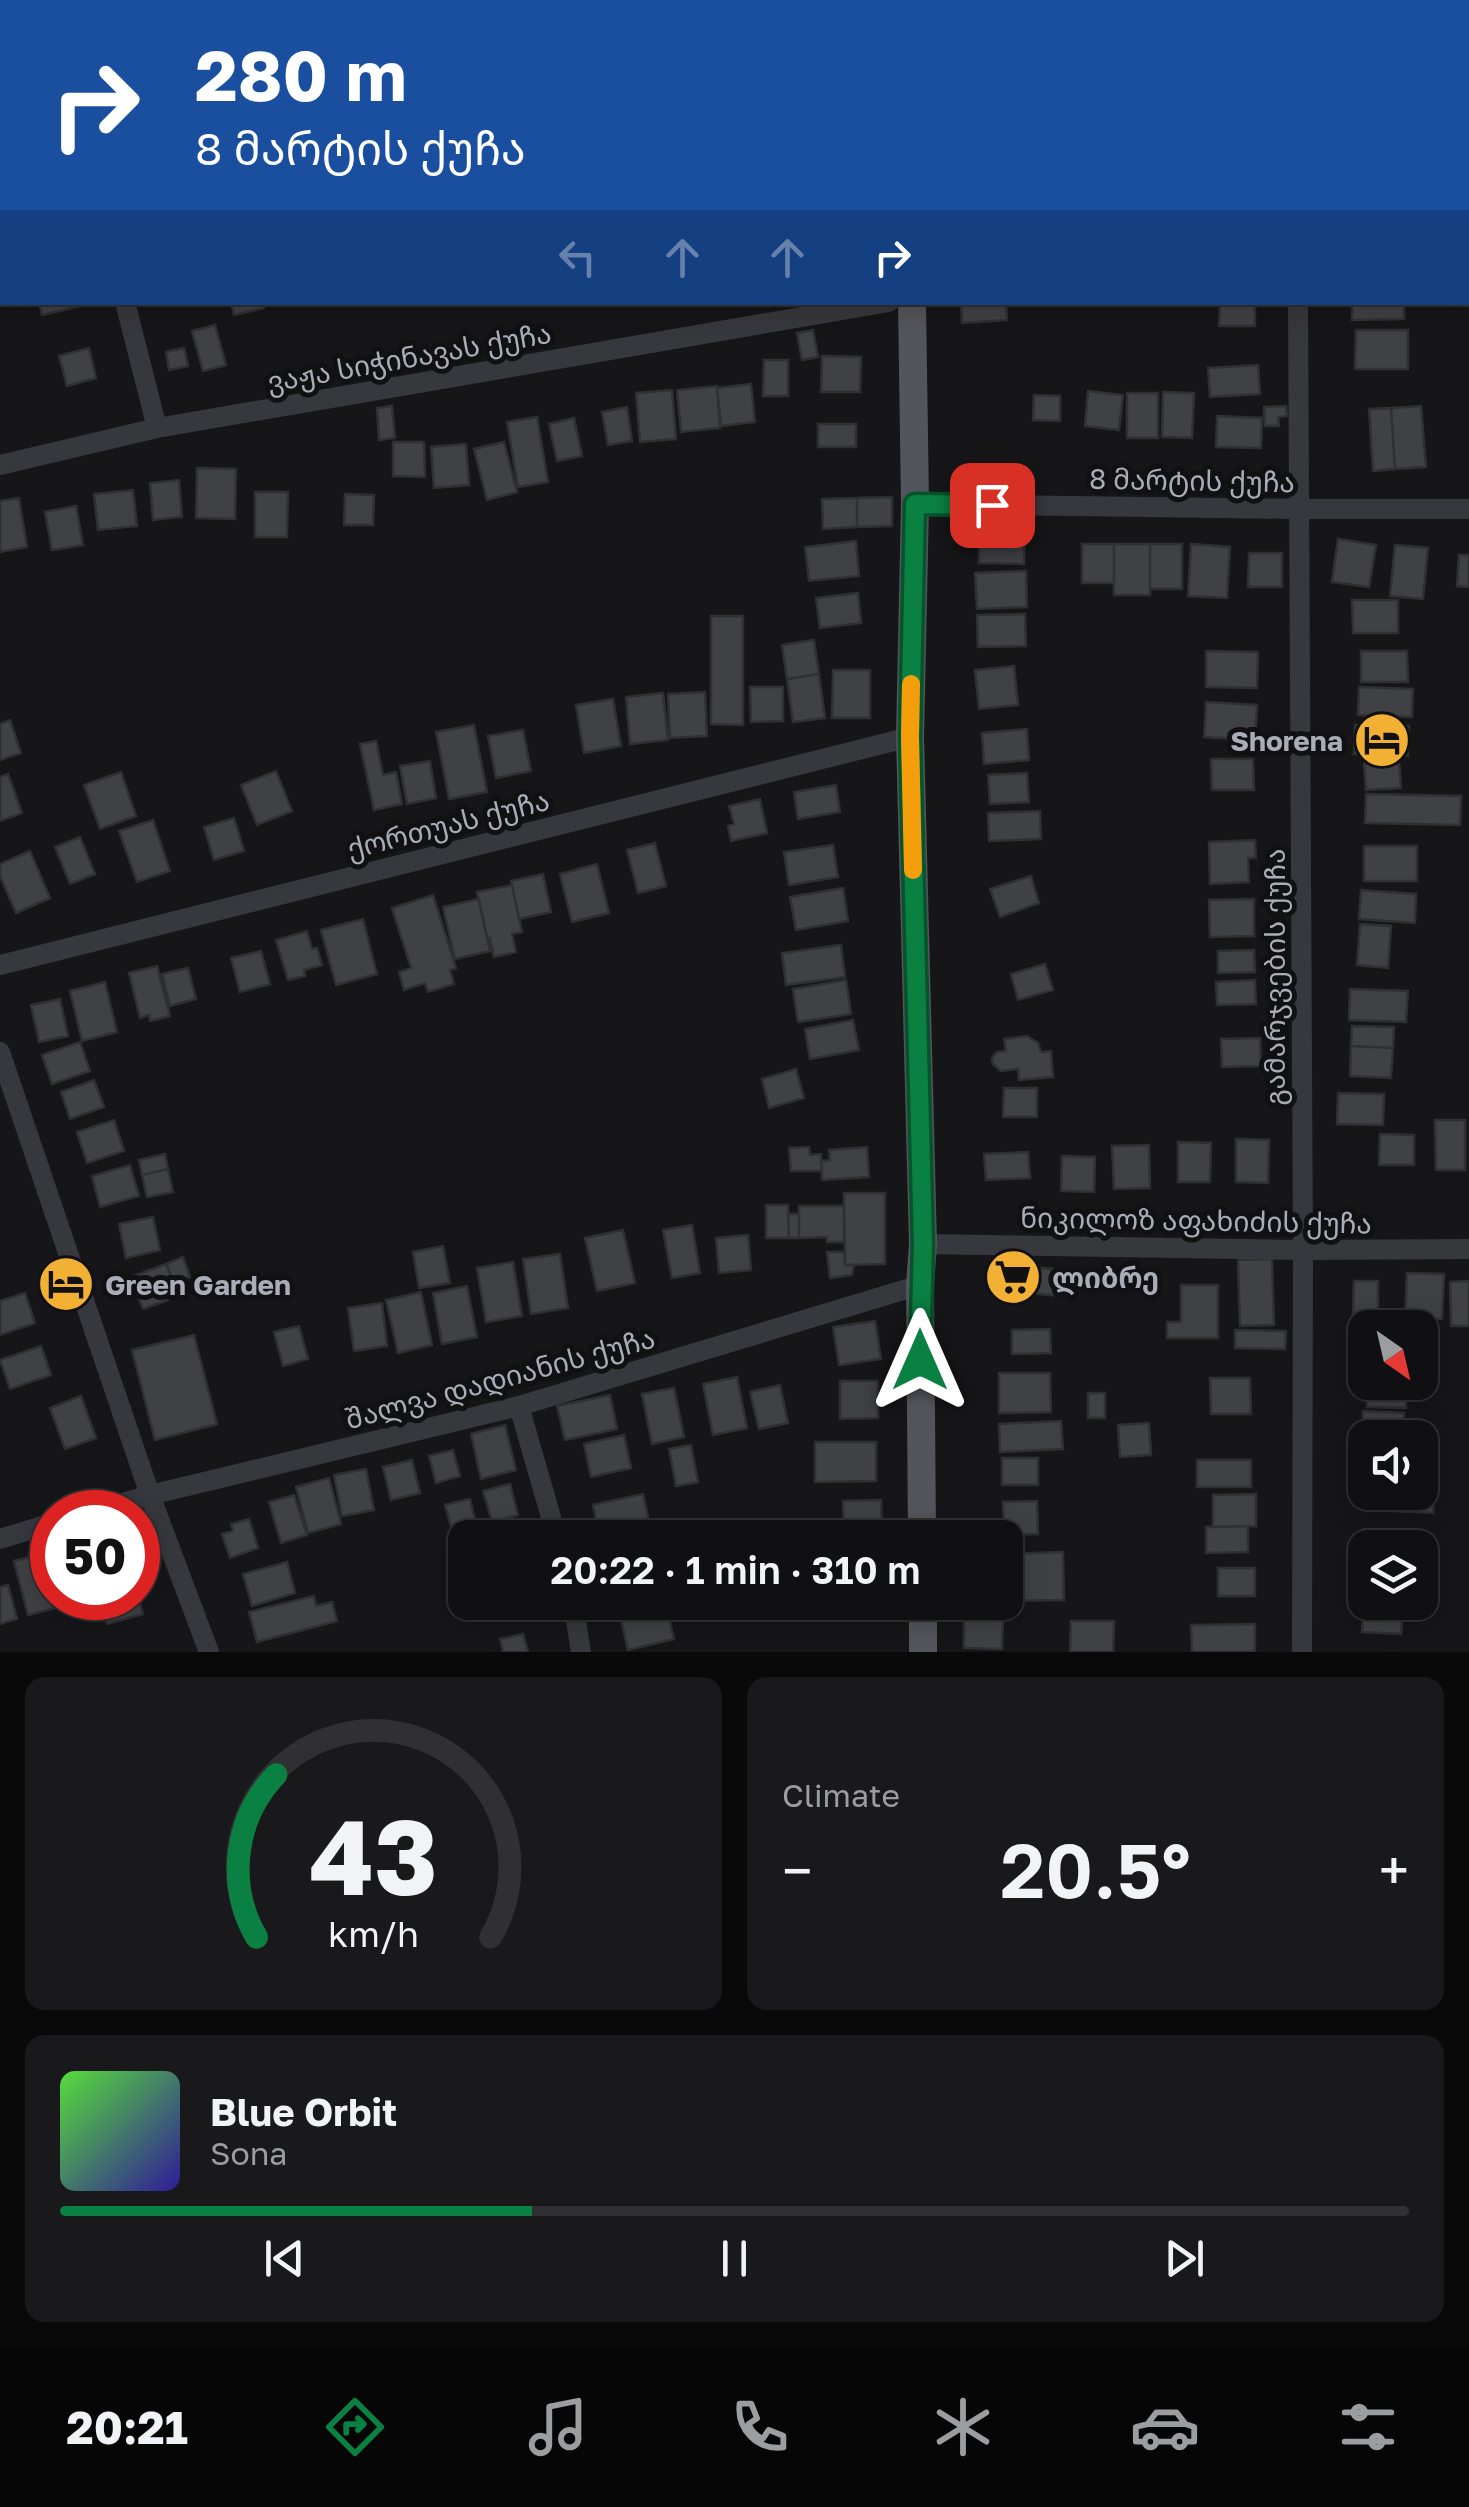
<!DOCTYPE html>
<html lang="en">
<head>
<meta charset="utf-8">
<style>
  body { margin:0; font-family:"Golos Text","Noto Sans Georgian",sans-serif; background:#19191b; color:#f1f3f6; height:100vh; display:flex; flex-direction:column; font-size:38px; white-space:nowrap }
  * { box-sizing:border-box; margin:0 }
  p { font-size:32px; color:#9c9d9f }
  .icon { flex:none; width:55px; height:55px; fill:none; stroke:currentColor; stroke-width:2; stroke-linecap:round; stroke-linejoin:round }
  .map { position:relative; height:1652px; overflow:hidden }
  .panel { display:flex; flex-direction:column; gap:25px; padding:25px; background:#09090a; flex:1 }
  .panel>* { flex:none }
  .banner { position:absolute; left:0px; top:0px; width:1470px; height:305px; box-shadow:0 5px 25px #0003,0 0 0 2px #303032; background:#1a4fa0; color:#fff; overflow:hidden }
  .needle { width:65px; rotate:146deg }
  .fabs { position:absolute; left:1348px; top:1310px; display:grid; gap:20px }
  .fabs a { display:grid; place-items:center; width:90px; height:90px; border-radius:20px; background:#101012; box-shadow:0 5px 25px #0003,0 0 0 2px #303032; font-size:50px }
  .speed { position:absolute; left:30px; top:1490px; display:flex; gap:20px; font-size:50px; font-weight:700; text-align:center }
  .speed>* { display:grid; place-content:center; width:130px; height:130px; border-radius:50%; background:#101012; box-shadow:0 5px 25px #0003,0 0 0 2px #303032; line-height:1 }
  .speed .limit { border:15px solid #d22; background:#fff; color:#111 }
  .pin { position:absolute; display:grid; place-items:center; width:85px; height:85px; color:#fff; margin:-42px; border-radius:20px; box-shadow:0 5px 15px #0006 }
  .me { position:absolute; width:110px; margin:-55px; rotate:0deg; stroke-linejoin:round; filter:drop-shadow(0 0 8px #0008) }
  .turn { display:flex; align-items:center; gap:35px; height:210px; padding:0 30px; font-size:45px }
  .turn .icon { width:130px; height:130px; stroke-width:2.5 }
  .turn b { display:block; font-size:70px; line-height:85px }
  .lanes { display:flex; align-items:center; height:95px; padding:0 30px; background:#0003; justify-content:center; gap:50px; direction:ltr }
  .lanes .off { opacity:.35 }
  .big { font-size:75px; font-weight:600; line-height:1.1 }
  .panel .card { flex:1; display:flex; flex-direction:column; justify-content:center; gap:15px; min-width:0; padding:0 35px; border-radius:20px; background:#19191b }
  .panel .dial { align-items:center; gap:0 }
  .dial svg { height:260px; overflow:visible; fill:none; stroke:#303032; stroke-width:7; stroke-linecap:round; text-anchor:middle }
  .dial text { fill:#f1f3f6; stroke:none }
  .song { display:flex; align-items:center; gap:30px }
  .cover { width:120px; height:120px; border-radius:15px; background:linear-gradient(135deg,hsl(110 70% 55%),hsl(250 70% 35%)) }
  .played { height:10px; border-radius:5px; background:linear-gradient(90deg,#0b8043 35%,#303032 35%) }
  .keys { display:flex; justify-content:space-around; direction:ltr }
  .heat { display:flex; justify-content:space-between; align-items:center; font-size:55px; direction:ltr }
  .panel .tiles { flex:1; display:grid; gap:25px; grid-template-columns:1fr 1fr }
  .card:last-child { grid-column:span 2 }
  .trip { position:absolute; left:448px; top:1520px; width:575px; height:100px; border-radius:20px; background:#101012; box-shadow:0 5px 25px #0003,0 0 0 2px #303032; font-weight:600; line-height:100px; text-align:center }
  .tab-bar { display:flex; height:160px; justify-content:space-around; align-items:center; background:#060607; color:#9c9d9f }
  .tab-bar .icon { width:70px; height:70px }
  .tab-bar .on { color:#0b8043 }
  .tab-bar b { font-size:45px; color:#f1f3f6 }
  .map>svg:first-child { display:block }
  .building { fill:#404145; stroke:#303034; stroke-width:2.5 }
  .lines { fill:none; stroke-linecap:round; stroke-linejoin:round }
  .minor { stroke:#37383d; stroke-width:20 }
  .major { stroke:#53555c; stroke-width:28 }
  .route-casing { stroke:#07532c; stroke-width:25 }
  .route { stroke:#0b8043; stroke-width:18 }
  .slow { stroke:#f59e0b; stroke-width:18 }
  .labels { text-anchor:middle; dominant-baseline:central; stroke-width:10; stroke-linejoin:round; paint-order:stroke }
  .street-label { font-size:28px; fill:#a8adb8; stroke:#111113 }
  .poi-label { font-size:28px; font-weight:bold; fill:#a8adb8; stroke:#111113; text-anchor:start }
</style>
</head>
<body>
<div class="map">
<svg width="1469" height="1652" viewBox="0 0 1469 1652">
  <rect width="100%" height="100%" fill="#161618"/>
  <path class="building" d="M39,302H80L81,306L42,315Z
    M231,302H263L264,308L234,315Z
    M961,302H1006L1007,320L962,323Z
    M1352,302H1404V319L1352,320Z
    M1220,303H1255V326H1219Z
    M215,325L226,365L203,371L192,331Z
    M813,330L818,357L802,360L797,333Z
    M1356,330H1408V369H1355Z
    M89,348L96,378L67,386L59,356Z
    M184,348L188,366L169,370L166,352Z
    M822,356L861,357L860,392H821Z
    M764,360H788V396H763Z
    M1258,365L1260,394L1210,397L1208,368Z
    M751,384L755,422L721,426L717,388Z
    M717,386L720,428L681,432L677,390Z
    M672,390L676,439L640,442L636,393Z
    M1088,391L1123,395L1119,430L1085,426Z
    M1163,392L1194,393L1192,438L1162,437Z
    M1127,393H1158V438H1127Z
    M1034,395L1060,396V421L1033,420Z
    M392,406L395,438L379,440L377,408Z
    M1286,406L1287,416L1278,417L1279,426H1265L1264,407Z
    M1421,406L1426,467L1395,469L1391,408Z
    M627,407L632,441L608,445L602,412Z
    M1391,408L1395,469L1373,471L1369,409Z
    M1217,416L1262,418L1261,448L1216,447Z
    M537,417L548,482L518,487L507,422Z
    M574,418L582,456L557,461L549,424Z
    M818,424H856V447H818Z
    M393,442H424L425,477L393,476Z
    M504,442L517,492L487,500L474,449Z
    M466,444L469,485L434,488L431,447Z
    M197,468L236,469L235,519L196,518Z
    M179,480L182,517L153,520L150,483Z
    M133,490L137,526L98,530L94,494Z
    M255,492H288L287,537H255Z
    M345,494L374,495L373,525H344Z
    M892,497V526L857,527V498Z
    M19,498L27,547L0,552V501Z
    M857,498V527L823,529L822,499Z
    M76,506L83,545L52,550L45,512Z
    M979,527H1025L1024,564L979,563Z
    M1338,539L1376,545L1369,587L1332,582Z
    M856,541L859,576L809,581L805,547Z
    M1082,544H1114V583H1082Z
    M1114,544H1150V595H1114Z
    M1150,544H1182V589H1150Z
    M1191,544L1230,547L1227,598L1188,596Z
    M1395,545L1428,548L1423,599L1390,596Z
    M1249,553H1282V587H1248Z
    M1459,555H1469V587L1457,586Z
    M1026,571L1027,607L977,609L975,573Z
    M858,593L861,623L820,628L816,598Z
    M1352,600H1398V633H1353Z
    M1025,614L1026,646L978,647L977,615Z
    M711,616H743V725L711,724Z
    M814,640L819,674L787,679L782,645Z
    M1206,651L1258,652L1257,688L1206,687Z
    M1361,651H1407L1408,682H1361Z
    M1014,666L1018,705L979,709L975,670Z
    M833,670H870V718H832Z
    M819,674L825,718L793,722L787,679Z
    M750,687H783V721L751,722Z
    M1359,687L1413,689L1412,717L1358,715Z
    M705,692L707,736L670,738L668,694Z
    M663,693L668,740L630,744L626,697Z
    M613,699L621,746L584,753L576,705Z
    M1206,702L1257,705L1255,740L1204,737Z
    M10,720L21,753L0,760V724Z
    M474,725L487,792L449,799L436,732Z
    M1355,725L1409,726L1408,756L1354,754Z
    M1027,729L1029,760L984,764L982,733Z
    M523,730L531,771L496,778L488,736Z
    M376,741L383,775L396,772L402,804L374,810L360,744Z
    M1211,759H1253L1254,790H1212Z
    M430,761L436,798L407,804L400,766Z
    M1399,762L1401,788L1366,790L1364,764Z
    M276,771L292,811L257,825L241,785Z
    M121,772L136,816L100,829L84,785Z
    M1027,773L1029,802L990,804L988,775Z
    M8,774L22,813L0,821V777Z
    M836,785L840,812L798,819L794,792Z
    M1366,794L1461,796L1460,825L1365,823Z
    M760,799L767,833L731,841L728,826L734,824L729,806Z
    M1040,811L1041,839L989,841L988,813Z
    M234,818L244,851L214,860L204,827Z
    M153,820L170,871L137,882L119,831Z
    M80,837L95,874L70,884L55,847Z
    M1255,840L1256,858H1248L1249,882L1210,884L1209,842Z
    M655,843L666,886L638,893L627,850Z
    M833,845L838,877L789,885L784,852Z
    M1364,846H1417V881H1364Z
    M30,851L50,898L16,913L0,876V864Z
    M597,864L609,913L572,922L560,874Z
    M543,874L551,912L519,919L511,881Z
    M1031,876L1039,903L1000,917L990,889Z
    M512,885L522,932L512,934L516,952L494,957L490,938H487L477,892Z
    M843,888L848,921L796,930L790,897Z
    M1361,890L1416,894L1415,923L1359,919Z
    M433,895L456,968L450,970L454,984L428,992L425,983L404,990L399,972L411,968L392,908Z
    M479,899L490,951L455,959L443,907Z
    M1254,899V936L1210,937L1209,900Z
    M363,919L377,974L336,985L321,930Z
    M1360,924L1391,926L1388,968L1357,965Z
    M307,931L312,949L317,948L322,965L304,970L305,976L288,980L276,940Z
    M841,945L845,977L786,985L782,953Z
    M1254,950L1255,972L1218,973V951Z
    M261,951L270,984L240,992L231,958Z
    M1045,964L1053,990L1018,1000L1011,974Z
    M157,966L170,1016L150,1021L149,1015L140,1018L129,973Z
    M188,968L196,999L170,1006L162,974Z
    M846,980L851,1014L798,1022L793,989Z
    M1255,980L1256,1004L1217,1005L1216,982Z
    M105,982L117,1032L82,1041L70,991Z
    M1350,989L1408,991L1406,1022L1349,1020Z
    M60,999L68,1036L39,1042L31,1005Z
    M853,1020L859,1050L810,1059L805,1029Z
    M1352,1026L1394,1027L1393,1048L1351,1046Z
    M1027,1036L1038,1043L1041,1052L1051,1051L1053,1077L1019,1080L1018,1069L1001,1071L993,1064L992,1058L997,1052L1006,1051L1004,1039Z
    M1260,1038L1261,1066L1222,1067L1221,1039Z
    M80,1042L90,1071L52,1084L42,1055Z
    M1351,1046L1393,1048L1391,1078L1350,1076Z
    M796,1069L804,1098L769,1108L762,1079Z
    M94,1080L104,1107L70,1119L61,1092Z
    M1004,1088H1037V1117H1003Z
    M1338,1093L1384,1094L1383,1125L1337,1124Z
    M114,1120L124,1151L87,1163L77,1132Z
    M1435,1120H1465V1170H1436Z
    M1380,1134L1414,1135V1165H1379Z
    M1236,1139L1269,1140L1268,1183L1236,1182Z
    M1178,1142L1211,1143L1210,1182H1178Z
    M1149,1145L1150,1188L1114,1189L1112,1146Z
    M809,1147L810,1155L821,1154L822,1171H791L789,1148Z
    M867,1147L869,1177L822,1180L821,1161L830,1160L829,1150Z
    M1028,1152L1030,1178L986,1180L984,1154Z
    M165,1154L168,1169L142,1175L139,1160Z
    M1062,1156L1095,1157L1094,1192L1061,1191Z
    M130,1165L139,1196L100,1207L92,1176Z
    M168,1169L173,1192L147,1197L142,1175Z
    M844,1193H885V1264L845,1265Z
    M766,1205H788L789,1238H766Z
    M799,1206H844V1242H827V1237L799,1238Z
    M788,1214H799V1238H789Z
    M153,1217L160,1250L126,1258L119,1224Z
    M692,1225L700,1273L672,1278L663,1230Z
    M623,1230L635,1283L597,1291L585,1238Z
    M748,1235L751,1270L719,1273L716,1238Z
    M443,1246L450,1283L419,1288L413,1252Z
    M827,1252H844L845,1265H854L852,1275L830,1278Z
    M560,1254L568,1308L531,1314L523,1259Z
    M183,1257L190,1277L174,1283L166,1264Z
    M1272,1259L1274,1325L1240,1326L1238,1260Z
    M513,1262L522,1316L486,1322L477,1268Z
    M166,1264L179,1296L143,1309L131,1277Z
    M1009,1265L1063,1270L1060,1296L1006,1291Z
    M1407,1273L1444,1274L1442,1319L1405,1318Z
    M1354,1281H1378V1314H1353Z
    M1469,1281V1326H1451L1450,1282Z
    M1181,1285H1218V1338H1167V1322H1181Z
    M467,1286L477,1337L442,1344L433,1293Z
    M421,1292L432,1345L398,1353L386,1300Z
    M25,1293L35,1323L0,1335V1301Z
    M382,1303L387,1346L354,1351L348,1308Z
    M875,1321L881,1359L839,1365L833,1327Z
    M299,1326L308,1359L283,1366L274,1332Z
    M1050,1329L1051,1353L1012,1354V1330Z
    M1235,1330L1286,1331L1285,1349L1235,1348Z
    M194,1335L217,1424L155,1440L132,1350Z
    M41,1346L51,1375L10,1389L0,1360Z
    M999,1373H1050L1051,1412L999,1413Z
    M737,1377L747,1428L713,1435L703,1384Z
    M1210,1378H1250L1251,1414H1211Z
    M840,1381H878V1418L840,1419Z
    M1367,1382H1406V1408L1367,1407Z
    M780,1385L788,1423L759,1429L750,1392Z
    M674,1388L684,1437L652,1444L642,1394Z
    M1088,1393H1105V1418H1088Z
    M610,1395L617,1429L565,1440L557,1406Z
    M81,1396L96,1438L65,1449L50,1408Z
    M1363,1411L1404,1413L1403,1438H1365V1440H1362Z
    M1061,1421L1063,1449L1000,1452L999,1424Z
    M1149,1423L1151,1455L1120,1457L1118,1425Z
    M505,1425L516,1470L481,1479L471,1434Z
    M624,1435L631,1468L591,1477L584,1444Z
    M815,1442H876V1481L815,1482Z
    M691,1445L698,1482L676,1486L669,1449Z
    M453,1450L460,1476L436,1483L429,1456Z
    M1002,1458H1038V1485H1002Z
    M412,1460L420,1493L391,1500L383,1467Z
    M1197,1460H1251V1487H1197Z
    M366,1469L374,1510L342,1516L334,1475Z
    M329,1478L341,1524L308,1533L296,1487Z
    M1420,1481L1434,1482L1433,1513L1394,1511L1395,1492H1420Z
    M510,1484L518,1515L492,1522L483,1491Z
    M643,1494L652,1535L640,1538H600L593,1505Z
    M1256,1494V1526L1213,1527V1495Z
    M294,1495L307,1535L281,1543L269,1502Z
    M470,1499L477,1528L453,1534L445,1505Z
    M881,1500L882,1533L844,1534L843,1501Z
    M1037,1501L1038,1534L1004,1535L1003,1502Z
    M249,1519L258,1548L230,1558L222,1534L233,1531L231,1524Z
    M1248,1526V1552L1206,1553V1527Z
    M1363,1529L1416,1532L1415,1548H1365V1560H1361Z
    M1063,1552L1064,1600L1005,1601V1554Z
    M45,1553L52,1582V1598H56L59,1607L28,1615L14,1561Z
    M287,1562L295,1593L252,1606L243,1574Z
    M1218,1568H1255V1596H1218Z
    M8,1585L17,1619L0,1624V1587Z
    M138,1594L143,1614L107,1624L99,1598H138Z
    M314,1596L316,1606L332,1602L337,1621L257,1642L249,1612Z
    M828,1602H881L882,1611L829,1614Z
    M666,1604L674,1639L628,1650L620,1615Z
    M1364,1604L1403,1606L1401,1634L1362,1632Z
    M964,1619H1003L1002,1649L964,1648Z
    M1071,1621H1114L1113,1652H1070Z
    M1255,1624V1652H1192L1191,1625Z
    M523,1634L528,1652H503L500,1639Z"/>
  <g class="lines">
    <path class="minor" d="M48,0L49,2
      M379,2L404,0
      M1297,2V0
      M125,302L157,428
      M1298,302L1303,1250L1302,1652
      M0,465L157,428L889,302
      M915,504L1300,509H1469
      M0,965L910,737
      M0,1052L150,1495L209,1652
      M923,1244L1303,1250L1469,1249
      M519,1406L557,1538
      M91,1512L150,1495L519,1406L920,1285
      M0,1539L52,1523
      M573,1602L581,1652"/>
    <path class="major" d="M911,0V2
      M912,302L915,504L910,737L923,1244L920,1285L922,1538
      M923,1602V1652"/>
  </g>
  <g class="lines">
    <g class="route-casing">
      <path id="route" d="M920,1360L923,1244L910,737L915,504L992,505"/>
    </g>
    <use href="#route" class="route"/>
    <path class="slow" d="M911,684L910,737L913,870"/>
  </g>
  <defs>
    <g id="hotel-disc" transform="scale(2.875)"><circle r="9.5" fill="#f2b134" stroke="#111113"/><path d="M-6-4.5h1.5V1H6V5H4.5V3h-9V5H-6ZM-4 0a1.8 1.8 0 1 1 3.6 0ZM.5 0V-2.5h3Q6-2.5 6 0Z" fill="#111"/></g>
    <g id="supermarket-disc" transform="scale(2.875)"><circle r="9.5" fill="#f2b134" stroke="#111113"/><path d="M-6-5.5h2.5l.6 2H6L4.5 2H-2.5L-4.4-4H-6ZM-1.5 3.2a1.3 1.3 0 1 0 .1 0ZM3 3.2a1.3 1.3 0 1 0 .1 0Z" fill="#111"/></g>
  </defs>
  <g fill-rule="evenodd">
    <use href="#hotel-disc" x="1382" y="740"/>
    <use href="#supermarket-disc" x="1013" y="1277"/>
    <use href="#hotel-disc" x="66" y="1284"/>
  </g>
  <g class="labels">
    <g class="street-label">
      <text transform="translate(409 357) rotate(-10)">ვაჟა სიჭინავას ქუჩა</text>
      <text transform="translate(1192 480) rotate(1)">8 მარტის ქუჩა</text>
      <text transform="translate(448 824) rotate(-14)">ქორთუას ქუჩა</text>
      <text transform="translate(1274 977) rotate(-90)">გამარჯვების ქუჩა</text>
      <text transform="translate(1196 1220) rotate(1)">ნიკილოზ აფახიძის ქუჩა</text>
      <text transform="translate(500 1378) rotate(-15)">შალვა დადიანის ქუჩა</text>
    </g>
    <g class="poi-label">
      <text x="1343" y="740" text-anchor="end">Shorena</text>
      <text x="1052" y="1277">ლიბრე</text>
      <text x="105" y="1284">Green Garden</text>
    </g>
  </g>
</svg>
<div class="fabs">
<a><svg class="needle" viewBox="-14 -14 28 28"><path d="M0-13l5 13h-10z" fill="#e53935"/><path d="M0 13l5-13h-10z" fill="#9c9d9f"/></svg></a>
<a><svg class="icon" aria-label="sound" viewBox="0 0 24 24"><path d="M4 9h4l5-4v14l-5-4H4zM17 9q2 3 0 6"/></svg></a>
<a><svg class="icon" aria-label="layers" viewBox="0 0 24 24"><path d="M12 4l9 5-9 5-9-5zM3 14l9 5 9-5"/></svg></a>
</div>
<div class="speed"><div class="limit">50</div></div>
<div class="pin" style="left:992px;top:505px;background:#d93025"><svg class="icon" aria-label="arrive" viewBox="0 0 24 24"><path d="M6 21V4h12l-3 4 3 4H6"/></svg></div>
<svg class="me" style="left:920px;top:1360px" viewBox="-20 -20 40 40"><path d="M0-17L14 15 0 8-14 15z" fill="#0b8043" stroke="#fff" stroke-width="4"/></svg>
<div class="trip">20:22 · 1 min · 310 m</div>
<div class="banner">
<div class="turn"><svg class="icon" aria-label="right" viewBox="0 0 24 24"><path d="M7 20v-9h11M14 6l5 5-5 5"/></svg><div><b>280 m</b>8 მარტის ქუჩა</div></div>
<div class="lanes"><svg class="icon off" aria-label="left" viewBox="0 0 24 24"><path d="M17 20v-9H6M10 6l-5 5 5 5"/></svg><svg class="icon off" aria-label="ahead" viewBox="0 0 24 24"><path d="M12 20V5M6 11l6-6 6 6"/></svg><svg class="icon off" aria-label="ahead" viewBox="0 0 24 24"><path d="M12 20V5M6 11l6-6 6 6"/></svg><svg class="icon" aria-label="right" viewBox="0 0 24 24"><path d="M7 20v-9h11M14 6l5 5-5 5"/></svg></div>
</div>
</div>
<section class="panel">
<div class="tiles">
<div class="card dial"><svg viewBox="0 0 100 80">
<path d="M14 69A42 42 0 1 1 86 69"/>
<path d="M14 69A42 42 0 0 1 20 19" stroke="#0b8043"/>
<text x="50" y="56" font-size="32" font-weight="700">43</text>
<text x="50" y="72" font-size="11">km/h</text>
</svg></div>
<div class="card"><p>Climate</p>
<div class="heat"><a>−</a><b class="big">20.5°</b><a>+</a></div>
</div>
<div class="card">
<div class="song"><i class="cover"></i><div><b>Blue Orbit</b><p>Sona</p></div></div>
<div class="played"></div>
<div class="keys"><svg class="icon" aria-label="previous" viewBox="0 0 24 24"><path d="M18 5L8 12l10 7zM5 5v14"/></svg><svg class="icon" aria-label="pause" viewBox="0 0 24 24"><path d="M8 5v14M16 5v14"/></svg><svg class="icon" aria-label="next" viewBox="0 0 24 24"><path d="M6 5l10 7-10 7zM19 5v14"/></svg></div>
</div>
</div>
</section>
<nav class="tab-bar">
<b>20:21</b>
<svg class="icon on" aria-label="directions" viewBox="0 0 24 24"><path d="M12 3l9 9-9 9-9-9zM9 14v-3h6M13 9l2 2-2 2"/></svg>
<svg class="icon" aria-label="music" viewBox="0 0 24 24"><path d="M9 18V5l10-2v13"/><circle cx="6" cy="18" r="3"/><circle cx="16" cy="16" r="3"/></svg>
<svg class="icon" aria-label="phone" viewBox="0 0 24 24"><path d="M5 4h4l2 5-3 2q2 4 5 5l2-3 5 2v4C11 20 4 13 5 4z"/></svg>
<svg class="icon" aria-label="climate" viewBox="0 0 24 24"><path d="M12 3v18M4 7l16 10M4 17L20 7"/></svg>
<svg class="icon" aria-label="car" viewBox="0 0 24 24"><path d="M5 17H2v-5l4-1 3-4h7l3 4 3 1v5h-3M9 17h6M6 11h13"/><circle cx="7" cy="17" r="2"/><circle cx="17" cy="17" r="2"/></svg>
<svg class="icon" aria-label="filters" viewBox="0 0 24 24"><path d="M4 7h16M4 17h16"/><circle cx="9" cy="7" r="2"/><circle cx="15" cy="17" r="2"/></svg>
</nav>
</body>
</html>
